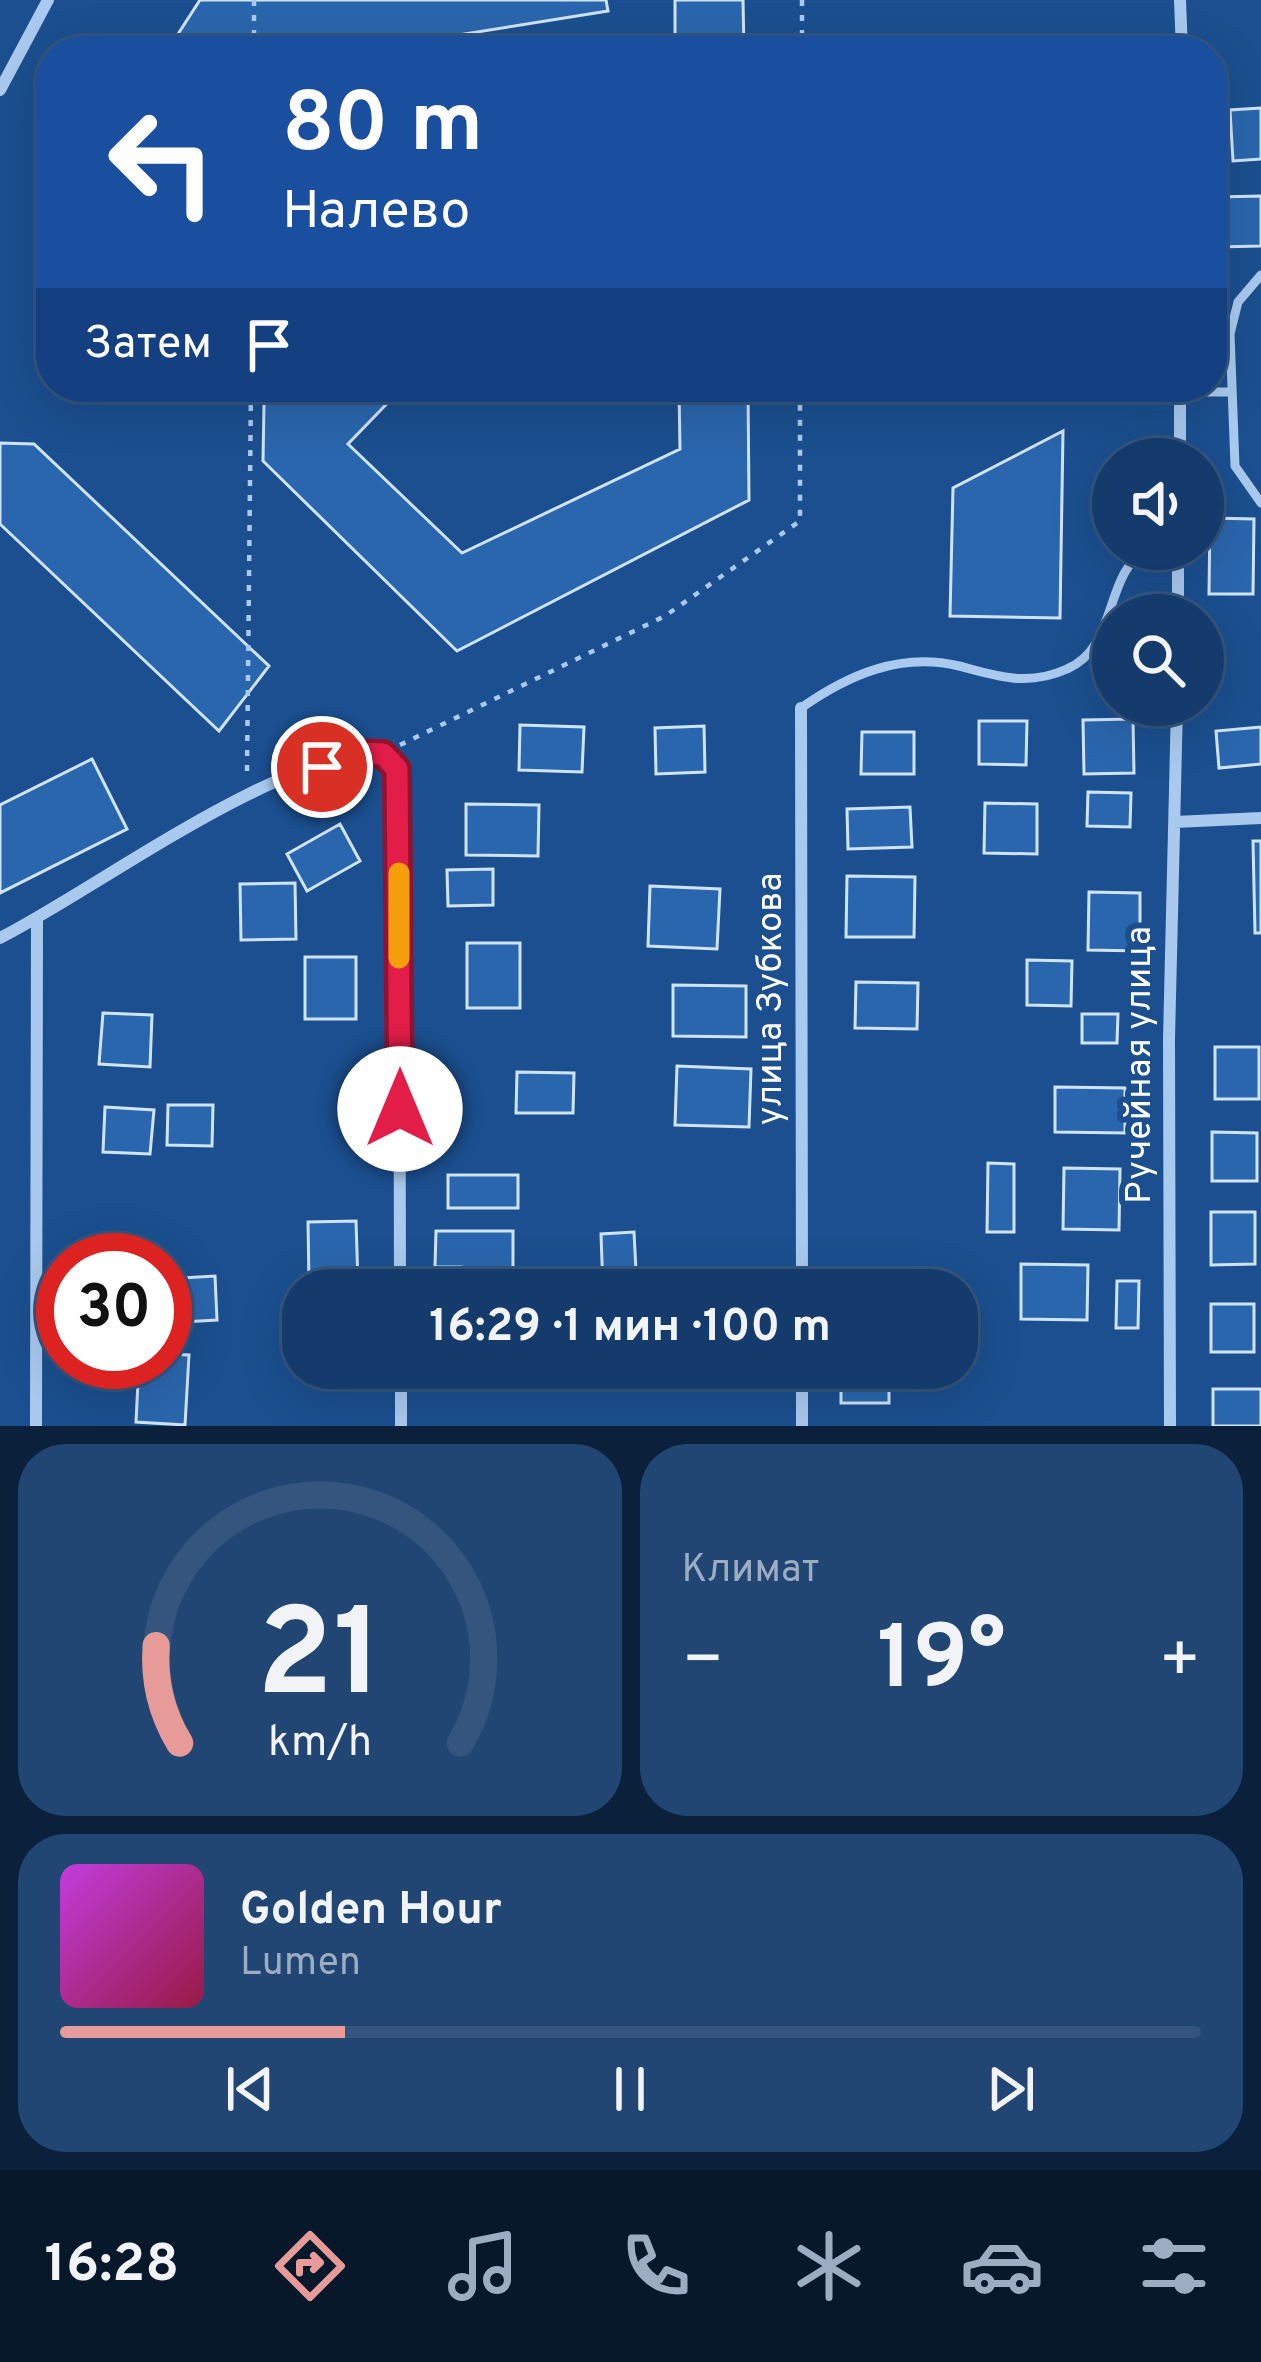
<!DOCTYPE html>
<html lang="ru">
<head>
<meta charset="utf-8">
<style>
  body { margin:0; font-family:Overpass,sans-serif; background:#214673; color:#f1f3f6; height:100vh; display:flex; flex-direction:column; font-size:45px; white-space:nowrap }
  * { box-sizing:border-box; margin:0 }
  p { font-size:39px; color:#9dadc1 }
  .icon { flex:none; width:66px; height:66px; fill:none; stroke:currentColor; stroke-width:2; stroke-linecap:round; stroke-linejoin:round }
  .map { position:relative; height:1426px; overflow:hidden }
  .side { display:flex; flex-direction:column; gap:18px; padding:18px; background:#0b203b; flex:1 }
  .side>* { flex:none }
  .hud { position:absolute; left:36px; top:36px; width:1191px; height:366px; border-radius:48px; box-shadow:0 12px 48px #0002,0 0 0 3px #33557e; background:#1a4fa0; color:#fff; overflow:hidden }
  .buttons { position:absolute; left:1092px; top:438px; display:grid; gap:24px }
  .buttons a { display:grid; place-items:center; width:132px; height:132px; border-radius:50%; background:#143b6b; box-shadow:0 12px 48px #0002,0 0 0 3px #33557e; font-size:60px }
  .speed { position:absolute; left:36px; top:1233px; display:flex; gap:24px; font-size:60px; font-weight:700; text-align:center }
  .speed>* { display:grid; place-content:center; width:156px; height:156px; border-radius:50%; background:#143b6b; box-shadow:0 12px 48px #0002,0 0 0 3px #33557e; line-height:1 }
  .speed .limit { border:18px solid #d22; background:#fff; color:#111 }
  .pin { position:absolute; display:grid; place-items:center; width:102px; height:102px; color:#fff; margin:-51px; border:6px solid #fff; border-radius:50%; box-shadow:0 3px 12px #0007 }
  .me { position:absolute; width:132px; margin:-66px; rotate:0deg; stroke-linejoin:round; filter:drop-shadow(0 0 9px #0008) }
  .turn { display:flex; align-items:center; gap:42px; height:252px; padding:0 48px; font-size:54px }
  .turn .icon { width:156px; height:156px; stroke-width:2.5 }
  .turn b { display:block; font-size:84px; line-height:102px }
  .then { display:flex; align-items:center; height:114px; padding:0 48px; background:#0003; gap:24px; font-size:45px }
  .big { font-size:90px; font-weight:700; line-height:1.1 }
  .side .widget { flex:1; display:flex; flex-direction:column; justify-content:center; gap:18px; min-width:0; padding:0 42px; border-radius:48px; background:#214673 }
  .side .dial { align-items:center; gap:0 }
  .dial svg { height:312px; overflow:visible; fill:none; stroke:#33557e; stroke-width:7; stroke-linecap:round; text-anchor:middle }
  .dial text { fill:#f1f3f6; stroke:none }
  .song { display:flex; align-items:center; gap:36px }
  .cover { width:144px; height:144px; border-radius:18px; background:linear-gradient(135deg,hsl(290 70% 55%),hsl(340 70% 35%)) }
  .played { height:12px; border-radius:6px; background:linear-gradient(90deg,#e69b98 25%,#33557e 25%) }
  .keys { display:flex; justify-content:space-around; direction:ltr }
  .heat { display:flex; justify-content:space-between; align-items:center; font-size:66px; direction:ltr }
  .side .tiles { flex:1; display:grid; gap:18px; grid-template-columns:1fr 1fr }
  .widget:last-child { grid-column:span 2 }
  .trip { position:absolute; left:282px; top:1269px; width:696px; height:120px; border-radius:48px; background:#143b6b; box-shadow:0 12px 48px #0002,0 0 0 3px #33557e; font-weight:700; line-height:120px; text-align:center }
  .menu { display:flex; height:192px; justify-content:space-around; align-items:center; background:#08182b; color:#9dadc1 }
  .menu .icon { width:84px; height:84px }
  .menu .current { color:#e69b98 }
  .menu b { font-size:54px; color:#f1f3f6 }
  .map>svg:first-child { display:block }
  .building { fill:#2a66ad; stroke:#cfe3fa; stroke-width:3 }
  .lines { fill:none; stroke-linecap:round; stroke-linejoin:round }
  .path { stroke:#a9c9ee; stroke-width:4.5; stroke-dasharray:6 9; stroke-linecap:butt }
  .lane { stroke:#a9c9ee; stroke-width:9 }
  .street { stroke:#a9c9ee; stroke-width:12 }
  .route-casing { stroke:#92132f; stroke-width:30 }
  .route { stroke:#e11d48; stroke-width:21 }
  .slow { stroke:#f59e0b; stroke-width:21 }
  .labels { text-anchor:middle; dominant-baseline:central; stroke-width:12; stroke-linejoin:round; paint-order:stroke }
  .street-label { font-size:36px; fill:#fff; stroke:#1b4f8f }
</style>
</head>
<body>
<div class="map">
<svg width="1261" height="1426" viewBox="0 0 1261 1426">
  <rect width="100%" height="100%" fill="#1b4f8f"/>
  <path class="building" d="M606,0L608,11L358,51H167L200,0Z
    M675,0H743L744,51H675Z
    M1261,108V159L1233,161L1230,110Z
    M1261,196V246L1218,247L1217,197Z
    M281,387H403L348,444L462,553L680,449L679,387H748L749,500L457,651L263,461L264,405Z
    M1063,431L1060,618L950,616L953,488Z
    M0,443L34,444L269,666L219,731L0,524Z
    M1210,518L1254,519L1253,594H1209Z
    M1133,719L1134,773L1084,774L1083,720Z
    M979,721H1027L1026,765L979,764Z
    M520,725L584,727L582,772L519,770Z
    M704,726L705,772L656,774L655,728Z
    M1261,727V764L1219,768L1216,731Z
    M862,732H914V774H861Z
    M92,759L127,829L0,893V805Z
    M1088,792L1131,793L1130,827L1087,826Z
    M985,803L1037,804V854L984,853Z
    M466,804L539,805L538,856L466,855Z
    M910,807L912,847L848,849L847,809Z
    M340,824L360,861L307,891L287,854Z
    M1253,841H1261V933H1255Z
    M493,869V905L448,906L447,870Z
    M847,876L915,877L914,937H846Z
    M295,883L296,939L241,940L240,884Z
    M650,886L720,889L717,949L648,946Z
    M1089,892L1140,893V951L1088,950Z
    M467,943H520V1008H467Z
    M305,957H356V1019H305Z
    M1027,960L1072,961L1071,1006L1027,1005Z
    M856,982L918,983L917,1029L855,1028Z
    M673,985L746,986V1037L673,1036Z
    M103,1013L152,1015L150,1067L99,1064Z
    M1082,1014H1118L1117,1043H1082Z
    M1215,1047H1259V1099H1215Z
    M677,1066L751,1069L749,1127L675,1125Z
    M517,1072L574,1073L573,1113H516Z
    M1055,1087L1125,1088V1133L1055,1132Z
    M168,1105H213L212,1146L167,1145Z
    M105,1107L154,1110L150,1154L103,1152Z
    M1212,1132L1257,1133V1181H1212Z
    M988,1163L1014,1164V1232H987Z
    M1064,1168L1120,1169L1119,1230L1063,1229Z
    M448,1175H518V1208H448Z
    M1211,1212H1255V1264L1211,1265Z
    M356,1221L358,1283L309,1284L308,1222Z
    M436,1231H513V1290H461V1267H435Z
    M634,1232L637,1290H603L601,1234Z
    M1021,1264L1088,1265L1087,1320L1021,1319Z
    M849,1274L904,1275L903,1290H849Z
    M215,1276L217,1320L165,1323V1279Z
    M1117,1281H1139L1138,1328H1116Z
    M1211,1304H1254V1352H1211Z
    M165,1354L189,1355L185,1425L136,1422L139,1362H165Z
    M703,1368H757V1390L703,1389Z
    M841,1368H889V1403H841Z
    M1213,1389H1261V1426H1213Z"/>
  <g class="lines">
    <path class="path" d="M254,51V0
      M802,51V0
      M400,745L665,616L800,521V387
      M247,771L251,387"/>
    <path class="lane" d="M1261,275L1238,302L1230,334L1235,466L1261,503
      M1180,392H1231
      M801,708C848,675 900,652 959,666C998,676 1027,687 1067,669C1119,647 1103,572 1148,549"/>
    <path class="street" d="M1180,0L1182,51
      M0,90L48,0
      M1180,459V387
      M1178,615V549
      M801,708L802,1290
      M1175,822L1261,818
      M0,938C98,888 279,751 383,753L397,769L399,792L400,1290
      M401,1368V1426
      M36,1426L37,919
      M802,1426V1368
      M1170,1426L1169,1039L1177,705"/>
  </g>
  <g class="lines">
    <g class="route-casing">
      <path id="route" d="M322,767L360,753L383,754L397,769L400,1109"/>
    </g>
    <use href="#route" class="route"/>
    <path class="slow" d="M399,873V958"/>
  </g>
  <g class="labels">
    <g class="street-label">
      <text transform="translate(772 999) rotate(-90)">улица Зубкова</text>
      <text transform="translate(1141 1065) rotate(-90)">Ручейная улица</text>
    </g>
  </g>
</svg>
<div class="buttons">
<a><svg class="icon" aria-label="sound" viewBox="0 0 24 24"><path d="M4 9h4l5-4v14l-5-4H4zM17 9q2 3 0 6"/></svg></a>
<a><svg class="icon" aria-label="search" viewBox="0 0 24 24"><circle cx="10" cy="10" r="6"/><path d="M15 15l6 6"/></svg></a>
</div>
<div class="speed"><div class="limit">30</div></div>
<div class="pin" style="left:322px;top:767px;background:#d93025"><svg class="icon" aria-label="arrive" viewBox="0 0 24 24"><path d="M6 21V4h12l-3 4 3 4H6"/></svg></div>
<svg class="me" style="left:400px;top:1109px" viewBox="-20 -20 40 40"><circle r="19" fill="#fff"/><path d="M0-13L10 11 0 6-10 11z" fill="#e11d48"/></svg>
<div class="trip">16:29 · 1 мин · 100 m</div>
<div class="hud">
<div class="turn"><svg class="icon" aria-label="left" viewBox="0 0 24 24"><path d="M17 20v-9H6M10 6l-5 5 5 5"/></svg><div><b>80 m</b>Налево</div></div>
<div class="then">Затем<svg class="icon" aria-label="arrive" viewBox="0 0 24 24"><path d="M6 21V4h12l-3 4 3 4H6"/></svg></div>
</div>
</div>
<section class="side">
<div class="tiles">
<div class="widget dial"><svg viewBox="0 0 100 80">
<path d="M14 69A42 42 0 1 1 86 69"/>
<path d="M14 69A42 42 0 0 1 8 44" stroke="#e69b98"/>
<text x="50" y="56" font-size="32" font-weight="700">21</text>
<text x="50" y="72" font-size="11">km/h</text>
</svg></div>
<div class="widget"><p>Климат</p>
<div class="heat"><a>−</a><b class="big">19°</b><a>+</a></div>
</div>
<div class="widget">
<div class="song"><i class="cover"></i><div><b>Golden Hour</b><p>Lumen</p></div></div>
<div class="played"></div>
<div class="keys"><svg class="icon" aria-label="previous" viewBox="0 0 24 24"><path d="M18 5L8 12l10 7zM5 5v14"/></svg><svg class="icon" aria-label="pause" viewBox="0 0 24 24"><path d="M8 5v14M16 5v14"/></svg><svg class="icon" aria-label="next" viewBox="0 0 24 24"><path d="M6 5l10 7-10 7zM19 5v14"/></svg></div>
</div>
</div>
</section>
<nav class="menu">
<b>16:28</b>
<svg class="icon current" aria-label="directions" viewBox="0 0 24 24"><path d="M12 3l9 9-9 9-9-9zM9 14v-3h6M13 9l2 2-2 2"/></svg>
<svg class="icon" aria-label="music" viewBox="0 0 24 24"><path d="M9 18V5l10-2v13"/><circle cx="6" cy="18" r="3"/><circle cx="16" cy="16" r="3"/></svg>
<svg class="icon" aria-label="phone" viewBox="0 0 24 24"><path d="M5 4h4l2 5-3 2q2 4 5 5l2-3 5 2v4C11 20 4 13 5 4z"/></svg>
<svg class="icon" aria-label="climate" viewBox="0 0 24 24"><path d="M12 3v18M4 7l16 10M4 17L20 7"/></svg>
<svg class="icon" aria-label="car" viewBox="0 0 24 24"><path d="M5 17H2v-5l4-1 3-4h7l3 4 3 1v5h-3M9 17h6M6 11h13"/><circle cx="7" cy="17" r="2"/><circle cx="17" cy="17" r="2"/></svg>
<svg class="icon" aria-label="filters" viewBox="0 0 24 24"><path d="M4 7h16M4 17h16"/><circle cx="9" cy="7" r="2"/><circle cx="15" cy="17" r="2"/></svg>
</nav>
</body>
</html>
